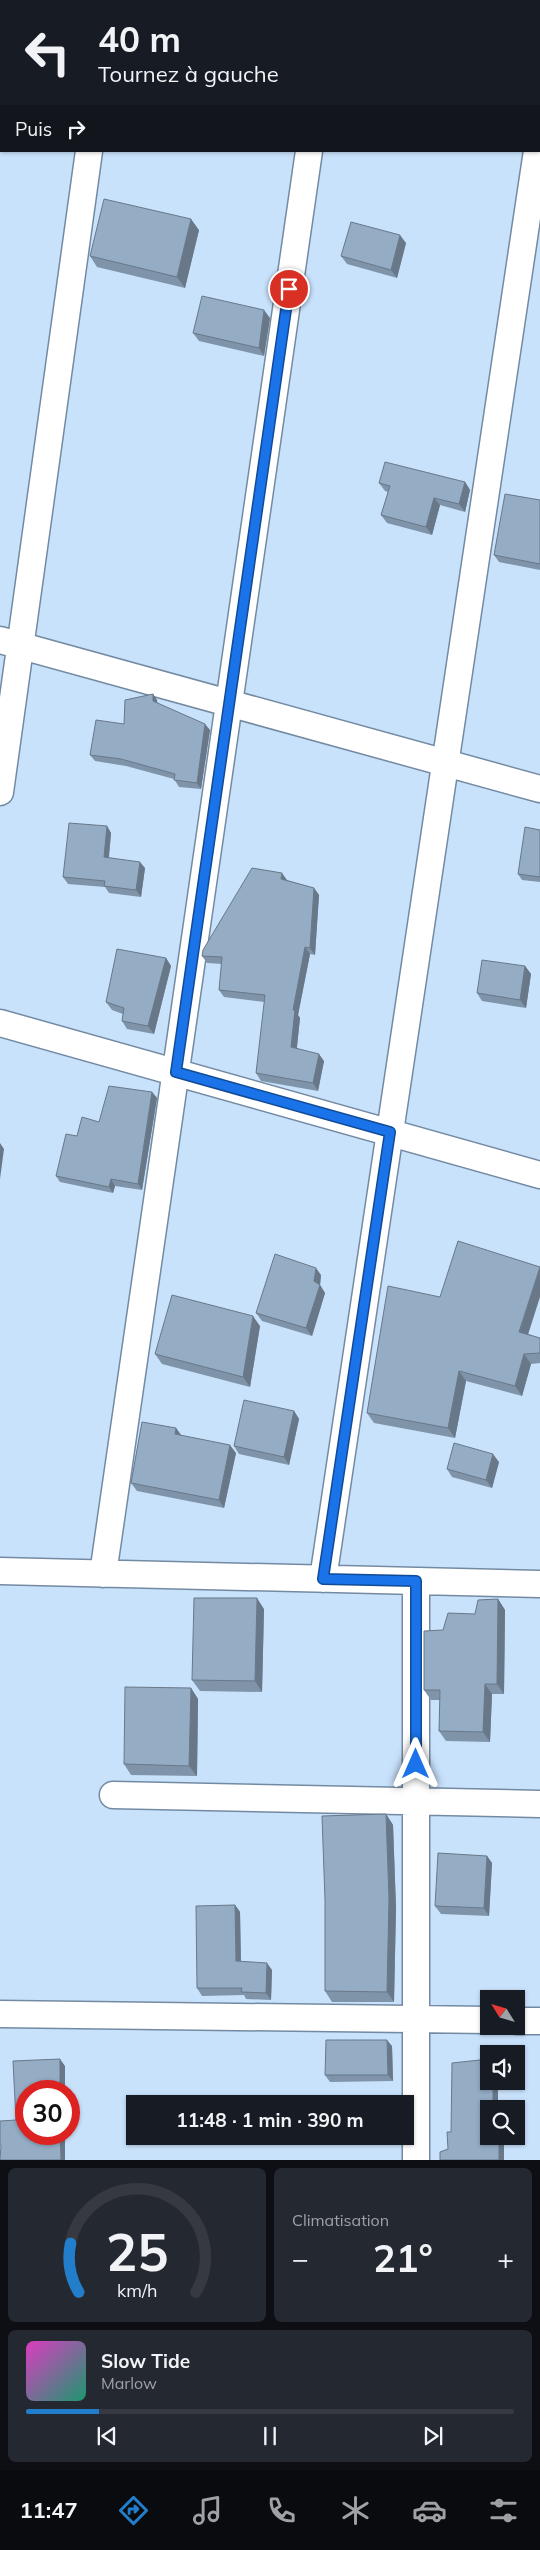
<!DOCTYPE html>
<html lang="fr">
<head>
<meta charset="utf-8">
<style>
  body { margin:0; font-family:Mulish,sans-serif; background:#242831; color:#f1f3f6; height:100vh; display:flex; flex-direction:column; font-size:19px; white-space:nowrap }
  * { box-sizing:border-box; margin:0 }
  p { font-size:16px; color:#9ea1a6 }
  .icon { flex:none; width:28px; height:28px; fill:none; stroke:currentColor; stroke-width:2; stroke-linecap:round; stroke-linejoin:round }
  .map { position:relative; height:2160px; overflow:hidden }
  .panel { display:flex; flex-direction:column; gap:8px; padding:8px; background:#0d0f14; flex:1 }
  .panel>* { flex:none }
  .guide { position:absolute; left:0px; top:0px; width:540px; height:152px; box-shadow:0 1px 4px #0004; background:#171b24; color:#f1f3f6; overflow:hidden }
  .needle { width:32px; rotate:307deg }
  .fabs { position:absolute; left:480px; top:1990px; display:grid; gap:10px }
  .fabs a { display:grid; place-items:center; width:45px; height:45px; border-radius:0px; background:#171b24; box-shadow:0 1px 4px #0004; font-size:25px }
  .speed { position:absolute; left:15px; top:2080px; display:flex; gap:10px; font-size:25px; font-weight:700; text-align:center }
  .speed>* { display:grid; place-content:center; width:65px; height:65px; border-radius:50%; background:#171b24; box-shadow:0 1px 4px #0004; line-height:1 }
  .speed .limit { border:8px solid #d22; background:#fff; color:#111 }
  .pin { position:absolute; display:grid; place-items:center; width:42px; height:42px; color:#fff; margin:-21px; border:2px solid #fff; border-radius:50%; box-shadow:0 1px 5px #0007 }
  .me { position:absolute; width:55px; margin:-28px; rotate:0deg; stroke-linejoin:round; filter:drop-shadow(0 0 4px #0008) }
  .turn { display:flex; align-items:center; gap:18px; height:105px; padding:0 15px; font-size:22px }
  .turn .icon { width:65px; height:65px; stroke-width:2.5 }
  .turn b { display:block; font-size:35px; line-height:42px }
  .then { display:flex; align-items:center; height:48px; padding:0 15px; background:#0003; gap:10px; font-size:19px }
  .big { font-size:38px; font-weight:700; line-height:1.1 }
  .panel .widget { flex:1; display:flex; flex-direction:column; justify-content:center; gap:8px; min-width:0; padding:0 18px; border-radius:8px; background:#242831 }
  .panel .dial { align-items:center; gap:0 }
  .dial svg { height:130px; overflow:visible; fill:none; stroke:#363941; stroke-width:7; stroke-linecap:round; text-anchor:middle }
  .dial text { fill:#f1f3f6; stroke:none }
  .song { display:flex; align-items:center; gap:15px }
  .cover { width:60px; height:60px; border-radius:8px; background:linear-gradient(135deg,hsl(310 70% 55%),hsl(160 70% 35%)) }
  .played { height:5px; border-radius:2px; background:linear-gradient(90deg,#227ecb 15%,#363941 15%) }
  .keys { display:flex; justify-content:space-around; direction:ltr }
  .heat { display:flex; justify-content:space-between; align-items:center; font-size:28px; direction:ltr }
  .panel .tiles { flex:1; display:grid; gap:8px; grid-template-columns:1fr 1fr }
  .widget:last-child { grid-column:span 2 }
  .trip { position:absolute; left:126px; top:2095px; width:288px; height:50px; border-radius:0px; background:#171b24; box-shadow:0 1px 4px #0004; font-weight:700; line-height:50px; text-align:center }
  .dock { display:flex; height:80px; justify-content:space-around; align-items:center; background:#090b0e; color:#9ea1a6 }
  .dock .icon { width:35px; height:35px }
  .dock .selected { color:#227ecb }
  .dock b { font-size:22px; color:#f1f3f6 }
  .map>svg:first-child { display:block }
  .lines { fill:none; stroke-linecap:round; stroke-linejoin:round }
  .minor-casing { stroke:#738aa2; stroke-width:29 }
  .minor { stroke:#fff; stroke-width:26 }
  .wall { fill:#7f94a9 }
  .shaded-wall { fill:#687889 }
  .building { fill:#94acc4; stroke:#687889 }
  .route-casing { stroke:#114b97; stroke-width:12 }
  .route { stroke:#1a73e8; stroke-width:9 }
</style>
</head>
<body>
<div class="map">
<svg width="540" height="2160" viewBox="0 0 540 2160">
  <rect width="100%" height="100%" fill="#c9e2fc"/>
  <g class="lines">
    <g class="minor-casing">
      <path id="minor" d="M110,1V0
        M330,1L331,0
        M0,640L540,789
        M0,792L89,151
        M0,1023L540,1175
        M0,1571L540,1584
        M103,1574L309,151
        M323,1579L537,151
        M416,1581V2160
        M113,1795L540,1804
        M0,2014L489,2020
        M516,2021H540"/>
    </g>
    <use href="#minor" class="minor"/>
  </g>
  <path class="wall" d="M199,230L185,288L97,267L90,256Z
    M406,243L397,278L347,264L341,256Z
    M270,318L264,356L199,341L193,333Z
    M465,482L470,490L465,512L440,505L432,535L387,523L381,515L388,492L385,491L379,483Z
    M540,500V570L499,562L494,555Z
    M153,694L157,700V703L210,730L201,789L179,787L174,779L126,766L95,761L90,755L124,724Z
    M107,826L111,833L109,858L145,868L141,897L109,893L105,887L68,884L63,877Z
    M540,830V882L522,880L518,874Z
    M287,880L314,888L319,895L315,955L310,954L298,1015L300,1018L297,1048L324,1061L318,1091L261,1081L256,1073L265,1002L224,997L219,990L222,964L207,963L202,956Z
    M166,958L171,966L154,1034L127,1029L122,1021L123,1014L112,1010L106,1002Z
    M525,966L531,974L526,1008L482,1001L477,993Z
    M152,1092L157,1098L142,1190L115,1186L113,1193L60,1182L56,1176L77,1136L99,1122Z
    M321,1275L320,1285L325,1293L312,1336L262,1321L256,1313Z
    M260,1326L250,1387L162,1364L155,1354Z
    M528,1334L540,1338V1363L531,1364L522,1396L466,1381L455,1438L374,1423L367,1413Z
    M294,1411L299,1419L289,1465L239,1454L234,1446Z
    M176,1428L181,1435L236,1453L224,1508L137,1491L131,1483Z
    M499,1462L492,1488L452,1477L447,1469Z
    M498,1599L505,1610L504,1694H492L490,1742L446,1741L439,1731L440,1700H431L424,1690L443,1630L475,1614Z
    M264,1609L262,1692L200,1691L192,1680Z
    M191,1688L198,1699L197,1776L131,1775L124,1764Z
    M386,1814L393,1825L396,1908L394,2002H332L325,1991Z
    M487,1856L492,1863L489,1916L441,1914L435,1906Z
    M235,1905L240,1912L241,1961L272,1970L271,2000L246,1999L244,1995L202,1996L197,1988Z
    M392,2046L393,2081L330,2082L325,2075Z"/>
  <path class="shaded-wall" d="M191,219L199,230L185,288L177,277Z
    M400,235L406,243L397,278L391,270Z
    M264,310L270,318L264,356L259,348Z
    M465,482L470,490L465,512L459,504Z
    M434,498L440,505L432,535L426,527Z
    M153,694L157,700L158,707L153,701Z
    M205,724L210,730L201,789L197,783Z
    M107,826L111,833L108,864L104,857Z
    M140,862L145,868L141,897L136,890Z
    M282,873L287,880L286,886L281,879Z
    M314,888L319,895L315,955L310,948Z
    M305,947L310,954L298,1015L300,1018L296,1054L291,1047L293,1010Z
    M166,958L171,966L154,1034L148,1026Z
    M525,966L531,974L526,1008L520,1000Z
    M319,1054L324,1061L318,1091L313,1083Z
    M152,1092L157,1098L142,1190L138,1184Z
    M0,1143L4,1149L0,1179Z
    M111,1179L115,1186L113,1193L109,1187Z
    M540,1267V1297L526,1341L519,1332Z
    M316,1268L321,1275L320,1285L325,1293L312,1336L306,1328Z
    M253,1316L260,1326L250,1387L243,1377Z
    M524,1354L531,1364L522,1396L515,1386Z
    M459,1371L466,1381L455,1438L448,1428Z
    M294,1411L299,1419L289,1465L284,1457Z
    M176,1428L181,1435L175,1434Z
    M230,1445L236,1453L224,1508L219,1500Z
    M493,1454L499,1462L492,1488L486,1480Z
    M257,1598L264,1609L262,1692L255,1681Z
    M498,1599L505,1610L504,1694L497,1684Z
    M485,1684L492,1694L490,1742L483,1732Z
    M191,1688L198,1699L197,1776L189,1766Z
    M386,1814L393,1825L396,1908L394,2002L387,1992Z
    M487,1856L492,1863L489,1916L484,1908Z
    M235,1905L240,1912L241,1968L236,1961Z
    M267,1963L272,1970L271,2000L266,1993Z
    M387,2040L392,2046L393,2081L388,2075Z
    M60,2059L65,2066V2091H60Z
    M493,2081H498V2109H493Z
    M60,2134H65V2160H61Z
    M499,2136H502L504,2139V2160H499Z"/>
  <path class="building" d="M539,35L540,36V90L539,89Z
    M104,199L191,219L177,277L90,256Z
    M351,222L400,235L391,270L341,256Z
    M202,296L264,310L259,348L193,333Z
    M385,462L465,482L459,504L434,498L426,527L381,515L390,486L379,483Z
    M505,494L540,500V564L494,555Z
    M153,694V701L205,724L197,783L174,780L175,774L121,759L90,755L96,720L124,724L125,700Z
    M69,823L107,826L104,857L140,862L136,890L104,886L105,881L63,877Z
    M525,827L540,830V877L518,874Z
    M252,868L282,873L281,879L314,888L310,948L305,947L293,1010H295L291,1047L319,1054L313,1083L256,1073L265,995L219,990L222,957L202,956L203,950Z
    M117,949L166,958L148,1026L122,1021L124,1008L106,1002Z
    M482,960L525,966L520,1000L477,993Z
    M109,1086L152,1092L138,1184L111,1179L109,1187L56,1176L66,1134L77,1136L82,1117L99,1122Z
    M458,1241L540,1267L519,1332L540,1338V1353L524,1354L515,1386L459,1371L448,1428L367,1413L388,1286L440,1297Z
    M275,1254L316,1268L314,1281L320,1285L306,1328L256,1313Z
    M172,1295L253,1316L243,1377L155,1354Z
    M244,1400L294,1411L284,1457L234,1446Z
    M142,1422L176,1428L175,1434L230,1445L219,1500L131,1483Z
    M454,1443L493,1454L486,1480L447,1469Z
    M194,1598H257L255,1681L192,1680Z
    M498,1599L497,1684H485L483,1732L439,1731L440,1690H424V1631L443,1630L448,1613L475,1614L478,1600Z
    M125,1687L191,1688L189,1766L124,1764Z
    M386,1814L389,1898L387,1992L325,1991V1900L322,1816Z
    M438,1853L487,1856L484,1908L435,1906Z
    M235,1905L236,1961L267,1963L266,1993L241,1992L242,1988H197L196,1906Z
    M326,2040H387L388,2075H325Z
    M60,2059V2091H26V2134H60L61,2160H0L1,2145H0V2121L16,2120L13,2061Z
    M489,2059V2081H493V2109H489V2136H499V2160H440V2152L448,2149L447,2132H451L452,2063Z"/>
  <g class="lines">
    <g class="route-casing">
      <path id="route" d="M289,289L176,1072L390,1132L323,1579L416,1581V1764"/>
    </g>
    <use href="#route" class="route"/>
  </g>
</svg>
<div class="fabs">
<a><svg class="needle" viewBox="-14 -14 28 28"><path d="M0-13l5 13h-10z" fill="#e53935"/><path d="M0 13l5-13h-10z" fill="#9ea1a6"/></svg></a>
<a><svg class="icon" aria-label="sound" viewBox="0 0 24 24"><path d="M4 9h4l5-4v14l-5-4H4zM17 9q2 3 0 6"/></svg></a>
<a><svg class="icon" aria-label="search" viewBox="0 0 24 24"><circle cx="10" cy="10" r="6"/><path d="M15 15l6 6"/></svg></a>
</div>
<div class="speed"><div class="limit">30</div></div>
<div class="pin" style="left:289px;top:289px;background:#d93025"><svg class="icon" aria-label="arrive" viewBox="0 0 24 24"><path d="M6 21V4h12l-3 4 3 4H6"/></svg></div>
<svg class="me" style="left:416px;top:1764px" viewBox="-20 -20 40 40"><path d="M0-17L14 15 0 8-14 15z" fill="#1a73e8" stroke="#fff" stroke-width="4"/></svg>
<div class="trip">11:48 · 1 min · 390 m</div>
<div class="guide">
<div class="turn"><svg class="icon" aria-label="left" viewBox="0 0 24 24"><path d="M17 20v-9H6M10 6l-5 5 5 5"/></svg><div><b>40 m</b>Tournez à gauche</div></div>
<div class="then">Puis<svg class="icon" aria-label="right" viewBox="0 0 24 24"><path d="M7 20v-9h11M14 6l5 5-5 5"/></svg></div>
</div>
</div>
<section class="panel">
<div class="tiles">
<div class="widget dial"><svg viewBox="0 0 100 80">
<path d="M14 69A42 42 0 1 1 86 69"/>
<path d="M14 69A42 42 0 0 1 9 39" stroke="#227ecb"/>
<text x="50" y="56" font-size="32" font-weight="700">25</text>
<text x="50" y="72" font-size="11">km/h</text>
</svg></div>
<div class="widget"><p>Climatisation</p>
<div class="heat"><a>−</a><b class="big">21°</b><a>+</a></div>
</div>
<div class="widget">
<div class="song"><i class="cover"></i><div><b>Slow Tide</b><p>Marlow</p></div></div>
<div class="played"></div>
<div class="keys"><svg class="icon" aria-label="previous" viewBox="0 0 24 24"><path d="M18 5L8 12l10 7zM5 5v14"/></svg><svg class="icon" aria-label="pause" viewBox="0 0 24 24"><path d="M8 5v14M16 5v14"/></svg><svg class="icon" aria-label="next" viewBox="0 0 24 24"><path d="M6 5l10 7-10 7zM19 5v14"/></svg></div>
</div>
</div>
</section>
<nav class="dock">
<b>11:47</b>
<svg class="icon selected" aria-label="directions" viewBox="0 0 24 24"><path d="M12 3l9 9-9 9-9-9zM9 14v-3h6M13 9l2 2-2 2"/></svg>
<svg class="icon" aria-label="music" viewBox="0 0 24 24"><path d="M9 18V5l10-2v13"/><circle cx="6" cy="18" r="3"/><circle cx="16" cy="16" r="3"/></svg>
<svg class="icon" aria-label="phone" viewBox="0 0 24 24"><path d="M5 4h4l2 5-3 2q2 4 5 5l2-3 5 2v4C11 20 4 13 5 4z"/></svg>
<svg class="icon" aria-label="climate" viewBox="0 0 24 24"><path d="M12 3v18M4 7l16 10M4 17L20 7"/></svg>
<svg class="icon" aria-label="car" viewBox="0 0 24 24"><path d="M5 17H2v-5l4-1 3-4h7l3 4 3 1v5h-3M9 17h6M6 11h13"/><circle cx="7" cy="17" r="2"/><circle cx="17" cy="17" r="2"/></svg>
<svg class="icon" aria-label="filters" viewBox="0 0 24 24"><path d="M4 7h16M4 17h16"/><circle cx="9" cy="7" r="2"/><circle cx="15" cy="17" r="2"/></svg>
</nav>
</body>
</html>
